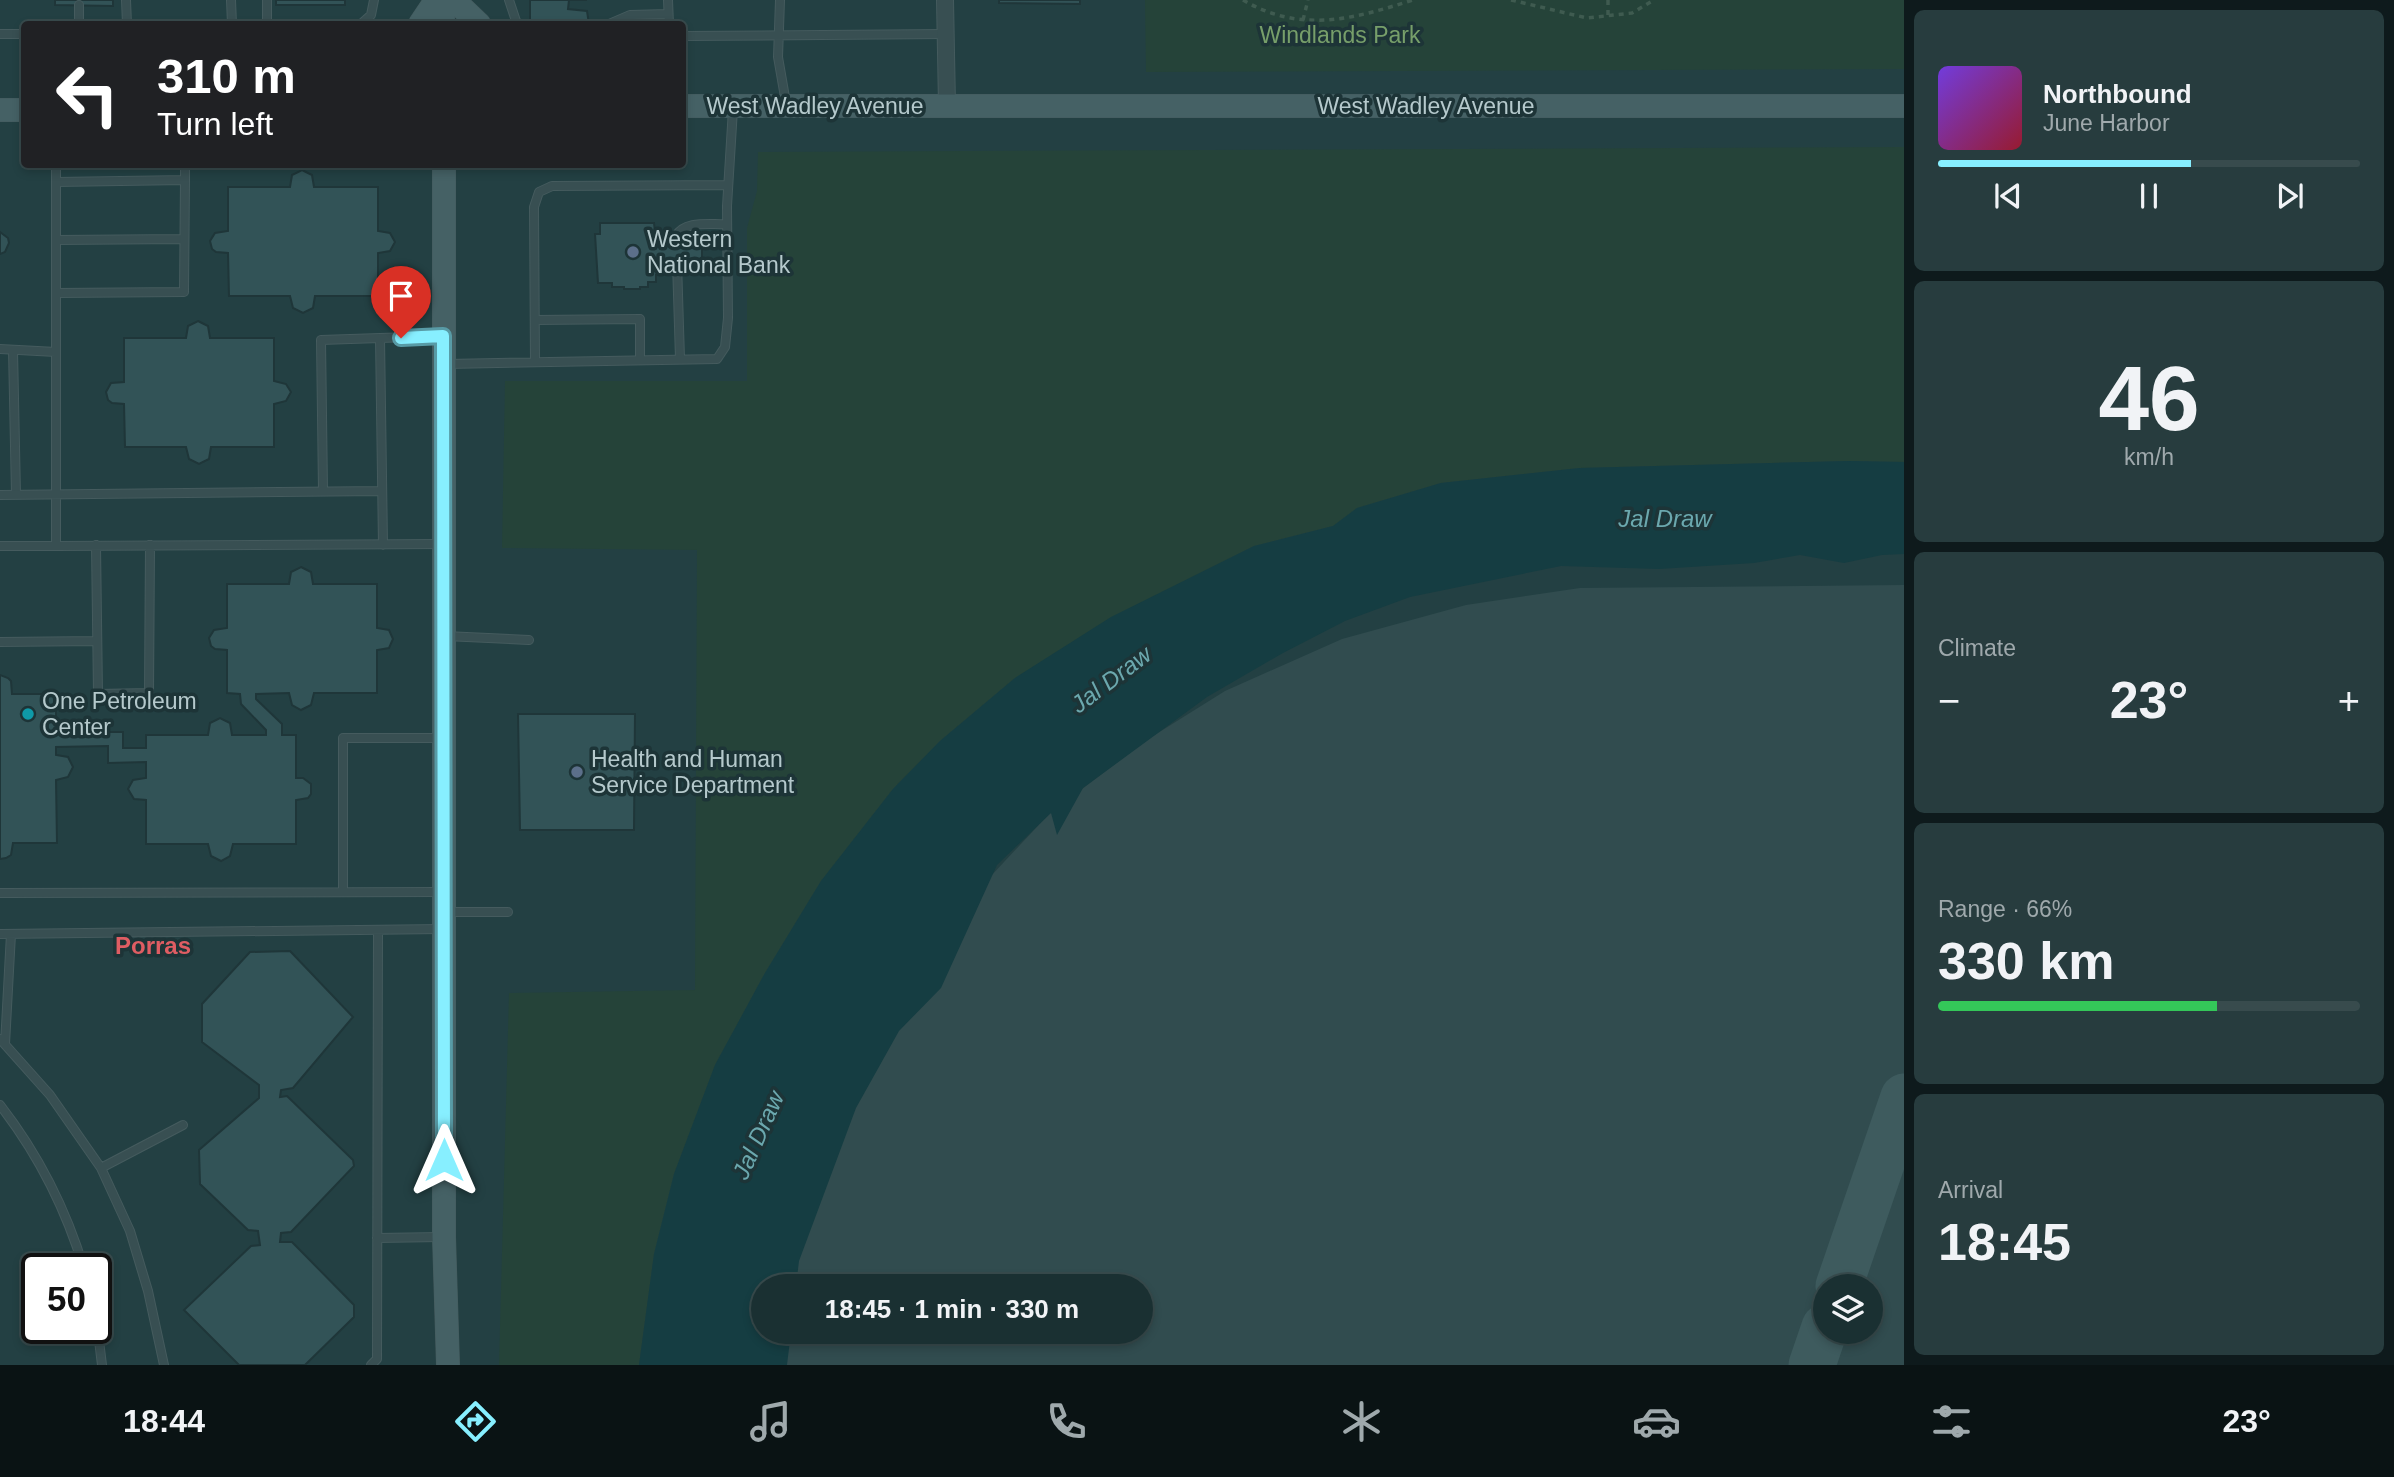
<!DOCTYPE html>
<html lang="en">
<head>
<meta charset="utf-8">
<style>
  body { margin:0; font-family:Arial,sans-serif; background:#273c3e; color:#f1f3f6; height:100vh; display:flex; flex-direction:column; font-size:26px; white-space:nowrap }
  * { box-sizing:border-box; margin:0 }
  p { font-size:23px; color:#9fa9ac }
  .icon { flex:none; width:38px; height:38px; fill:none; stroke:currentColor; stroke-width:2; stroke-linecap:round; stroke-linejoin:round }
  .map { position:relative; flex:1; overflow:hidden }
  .side { display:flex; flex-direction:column; gap:10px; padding:10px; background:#0e1a1c; width:490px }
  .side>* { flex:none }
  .banner { position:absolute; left:21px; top:21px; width:665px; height:147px; border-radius:7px; box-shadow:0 4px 10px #0003,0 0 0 2px #384b4d; background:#202124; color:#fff; overflow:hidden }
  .controls { position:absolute; left:1813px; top:1274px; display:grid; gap:14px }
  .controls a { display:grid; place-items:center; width:70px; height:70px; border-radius:50%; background:#1a3032; box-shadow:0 4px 10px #0003,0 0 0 2px #384b4d; font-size:35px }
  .speed { position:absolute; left:21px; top:1253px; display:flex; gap:14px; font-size:35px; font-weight:700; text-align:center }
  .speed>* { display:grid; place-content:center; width:91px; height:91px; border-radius:50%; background:#1a3032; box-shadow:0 4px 10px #0003,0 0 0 2px #384b4d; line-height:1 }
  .speed .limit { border:4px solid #111; border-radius:10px; background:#fff; color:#111 }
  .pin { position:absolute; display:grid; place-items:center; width:60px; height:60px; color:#fff; margin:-72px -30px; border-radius:50% 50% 50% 0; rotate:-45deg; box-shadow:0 0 7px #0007 }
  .pin .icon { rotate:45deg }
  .me { position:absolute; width:77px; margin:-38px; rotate:0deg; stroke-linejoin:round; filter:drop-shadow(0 0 5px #0008) }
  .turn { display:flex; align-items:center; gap:24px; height:147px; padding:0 21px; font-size:32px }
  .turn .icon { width:91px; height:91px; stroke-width:2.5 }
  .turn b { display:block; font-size:49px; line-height:60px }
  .big { font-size:52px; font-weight:700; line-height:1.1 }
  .side .widget { flex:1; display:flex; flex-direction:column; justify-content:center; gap:10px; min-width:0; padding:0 24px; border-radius:10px; background:#273c3e }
  .side .dial { align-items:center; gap:0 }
  .dial b { font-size:91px; line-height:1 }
  .song { display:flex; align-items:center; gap:21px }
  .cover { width:84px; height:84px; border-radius:10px; background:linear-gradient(135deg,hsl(260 70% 55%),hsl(350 70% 35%)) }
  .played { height:7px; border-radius:4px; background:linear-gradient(90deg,#87efff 60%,#384b4d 60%) }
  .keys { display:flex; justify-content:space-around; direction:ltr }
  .heat { display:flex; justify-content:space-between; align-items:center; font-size:38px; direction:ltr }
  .charge { height:10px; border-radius:5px; background:linear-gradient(90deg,#34c759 66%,#384b4d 0) }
  .trip { position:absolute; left:751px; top:1274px; width:402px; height:70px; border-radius:35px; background:#1a3032; box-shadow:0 4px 10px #0003,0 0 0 2px #384b4d; font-weight:700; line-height:70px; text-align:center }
  .tabs { display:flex; height:112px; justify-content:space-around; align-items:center; background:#0a1314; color:#9fa9ac }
  .tabs .icon { width:49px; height:49px }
  .tabs .current { color:#87efff }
  .tabs b { font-size:32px; color:#f1f3f6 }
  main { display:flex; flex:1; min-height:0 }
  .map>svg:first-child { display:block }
  .airport { fill:#314c4f; fill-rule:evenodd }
  .green { fill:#254339 }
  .water { fill:#153d42 }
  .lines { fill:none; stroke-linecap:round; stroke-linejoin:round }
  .taxiway { stroke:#3e5b5e; stroke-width:47 }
  .building { fill:#325357; stroke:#1f3639; stroke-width:2 }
  .service-casing { stroke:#455b5e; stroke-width:10 }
  .minor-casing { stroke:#455b5e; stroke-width:18 }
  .secondary-casing { stroke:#455b5e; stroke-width:24 }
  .path { stroke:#3f5b50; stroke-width:3.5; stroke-dasharray:5 5; stroke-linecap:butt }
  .service { stroke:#384f52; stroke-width:8 }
  .minor { stroke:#384f52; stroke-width:16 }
  .secondary { stroke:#456165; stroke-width:23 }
  .route-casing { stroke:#589ba6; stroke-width:18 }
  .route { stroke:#87efff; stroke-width:12 }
  .service-dot { fill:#5c6f8a; stroke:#1d3437; stroke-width:2.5 }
  .culture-dot { fill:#0f9aa8; stroke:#1d3437; stroke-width:2.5 }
  .labels { text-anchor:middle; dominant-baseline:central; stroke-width:7; stroke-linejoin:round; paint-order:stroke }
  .park-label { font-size:23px; fill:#779f6a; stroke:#1d3437 }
  .street-label { font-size:23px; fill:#b5c9cc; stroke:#1d3437 }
  .poi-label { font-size:23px; fill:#b5c9cc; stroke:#1d3437; text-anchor:start }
  .water-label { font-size:24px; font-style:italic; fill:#6ba8ae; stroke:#1d3437 }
  .neighbourhood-label { font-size:24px; font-weight:bold; fill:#df5d63; stroke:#1d3437 }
</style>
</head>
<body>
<main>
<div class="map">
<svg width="1904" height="1365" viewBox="0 0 1904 1365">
  <rect width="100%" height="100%" fill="#234043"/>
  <path class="airport" d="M1904,585V1365H766L773,1332H1141V1286H782L796,1217L962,907L1048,815L1145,741L1225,691L1342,639L1466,605L1580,588ZM1825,1286H1871V1332H1825Z"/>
  <path class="green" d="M1145,0H1904V69L1146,72Z
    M1904,147V462L1849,461L1580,468L1441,483L1357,508L1333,526L1254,546L1111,618L1015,678L940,741L893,789L821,881L765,973L715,1065L674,1174L654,1254L639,1365H499L509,993L695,990L697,550L502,548L505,381H747V228L757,191L758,152Z"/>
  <path class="water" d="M1849,461L1904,462V554L1882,555L1844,563L1800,555L1754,563L1659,569L1561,566L1410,597L1345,621L1283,653L1207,697L1083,788L1057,835L1051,813L997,865L941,988L899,1031L856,1108L799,1261L796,1286H763V1332H791L787,1365H639L654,1254L674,1174L715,1065L765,973L821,881L893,789L940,741L1015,678L1111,617L1254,546L1333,526L1357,508L1441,483L1580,468Z"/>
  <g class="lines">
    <path class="taxiway" d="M1839,1286L1904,1097
      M1812,1365L1825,1327"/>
  </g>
  <path class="building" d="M55,0H113V6L55,5Z
    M276,0H345V5H276Z
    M530,0H587H569L568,9L587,11L589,24L530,23Z
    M999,0H1080V4L999,3Z
    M302,170L312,175L314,187H378V231L390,233L395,242L390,251L378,253V296H315L313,308L303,313L293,308L290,296H229L228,253L216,252L212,249L210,241L215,233L228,231V187H290L292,175Z
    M600,223H654L655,232H660V237L702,236V261L660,262L661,275H656V282H648V287H640V289H624V287H612V283H598L595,234H600Z
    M0,232L8,238L9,243L5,252L0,254Z
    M198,321L208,326L210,338H274V381L286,384L291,392L286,401L274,404V447H211L209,459L199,464L189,459L186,447H125L124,404L112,403L108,400L106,392L111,383L124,382V338H186L188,326Z
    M301,567L311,572L313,584H377V628L389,630L393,639L389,648L377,650V693H314L311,705L301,710L292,705L289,693L256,694V699L282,724V735H296V778H303L311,784V794L308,798L296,800V844H233L230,856L221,861L211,856L208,844H146V800L134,799L128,789L133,780L146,778V762L108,763V746L56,747V755L68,757L73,767L68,777L56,780L57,843H13L11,855L6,858L0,859V675L8,678L11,681L12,694H56V732H123V748H146V735H208L210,723L220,718L230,723L232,735H266V730L241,704L240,694L227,693V650L215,649L211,646L209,638L214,630L227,628V584H289L291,572Z
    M518,714H635L634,830H520Z
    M290,951L353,1017L293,1088L281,1090L280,1097L287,1096L353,1160L354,1166L291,1232L281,1233L280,1242H292L354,1305V1317L305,1365H239L184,1310L251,1246L260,1245L258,1231L248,1230L200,1184L199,1150L259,1098V1085L202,1042V1004L250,952Z"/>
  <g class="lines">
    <g class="service-casing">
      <path id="service" d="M126,0L127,24
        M231,0L232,24
        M509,0L516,21L519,24
        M668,0L669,24
        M780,0L778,57L786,103
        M79,5V24
        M267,24V0
        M361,24L371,15L374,0
        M609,24L630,15L668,14
        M0,34H24
        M682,36L946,34
        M56,164V182L185,180V164
        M56,182V546L442,544
        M676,236C685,220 710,225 727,224
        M56,240L184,239
        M677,262L680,359
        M56,293L184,292L185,180
        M535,320L640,319V360
        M0,349L56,352
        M13,350L16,495
        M535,362L534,207L539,192L552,186L728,185
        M447,364L717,359L725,347L728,318L727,206L733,109
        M323,491L321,340L380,338
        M0,495L382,491
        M96,545L98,694L149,693L150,545
        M383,545L380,338L443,336
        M0,546H56
        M445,636L529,640
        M0,642L97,641
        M343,892V738H443
        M0,893L442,892
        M447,912H508
        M0,934L442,929
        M0,1039L50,1095L101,1168L130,1231L148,1291L164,1365
        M5,1044L11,934
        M0,1105C38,1154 66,1209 84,1269
        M101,1168L183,1125
        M377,1238L441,1237
        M96,1316L102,1365
        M371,1365L377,1359L378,930"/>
    </g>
    <g class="minor-casing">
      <path id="minor" d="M945,0L947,105"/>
    </g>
    <g class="secondary-casing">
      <path id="secondary" d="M443,0V24
        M454,0L479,24
        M420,24L436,0
        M682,106H1904
        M0,110H24
        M444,164V1237L448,1365"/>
    </g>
    <path class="path" d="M1243,0C1301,34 1353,19 1413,0
      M1511,0L1587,18L1632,13L1654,0
      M1608,0V16
      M1303,20L1308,0"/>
    <use href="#service" class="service"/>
    <use href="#minor" class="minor"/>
    <use href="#secondary" class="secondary"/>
  </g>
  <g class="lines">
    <g class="route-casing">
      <path id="route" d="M401,338L443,336L444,1160"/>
    </g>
    <use href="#route" class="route"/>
  </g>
  <g class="service-dot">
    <circle cx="633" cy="252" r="7"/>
    <circle cx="577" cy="772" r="7"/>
  </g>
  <circle class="culture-dot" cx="28" cy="714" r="7"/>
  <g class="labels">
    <g class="park-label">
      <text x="1340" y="35">Windlands Park</text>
    </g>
    <g class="street-label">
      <text x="815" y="106">West Wadley Avenue</text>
      <text x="1426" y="106">West Wadley Avenue</text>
    </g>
    <g class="poi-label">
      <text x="647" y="239">Western<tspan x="647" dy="26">National Bank</tspan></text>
      <text x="42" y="701">One Petroleum<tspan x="42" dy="26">Center</tspan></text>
      <text x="591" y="759">Health and Human<tspan x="591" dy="26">Service Department</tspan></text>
    </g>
    <g class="water-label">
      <text x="1665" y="518">Jal Draw</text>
      <text transform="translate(1111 679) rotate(-37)">Jal Draw</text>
      <text transform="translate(758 1135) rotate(-66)">Jal Draw</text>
    </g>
    <g class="neighbourhood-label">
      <text x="153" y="945">Porras</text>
    </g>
  </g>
</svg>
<div class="controls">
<a><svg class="icon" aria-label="layers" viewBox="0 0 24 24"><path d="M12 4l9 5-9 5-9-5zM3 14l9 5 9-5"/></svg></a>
</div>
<div class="speed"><div class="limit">50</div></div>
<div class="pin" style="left:401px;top:338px;background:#d93025"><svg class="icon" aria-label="arrive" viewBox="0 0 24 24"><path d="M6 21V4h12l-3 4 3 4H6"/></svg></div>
<svg class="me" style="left:444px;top:1160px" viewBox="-20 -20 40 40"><path d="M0-17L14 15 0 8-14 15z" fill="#87efff" stroke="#fff" stroke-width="4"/></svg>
<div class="trip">18:45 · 1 min · 330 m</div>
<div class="banner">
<div class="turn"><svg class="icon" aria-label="left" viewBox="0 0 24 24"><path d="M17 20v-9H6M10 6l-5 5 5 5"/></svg><div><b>310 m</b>Turn left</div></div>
</div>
</div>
<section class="side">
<div class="widget">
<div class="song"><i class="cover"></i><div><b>Northbound</b><p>June Harbor</p></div></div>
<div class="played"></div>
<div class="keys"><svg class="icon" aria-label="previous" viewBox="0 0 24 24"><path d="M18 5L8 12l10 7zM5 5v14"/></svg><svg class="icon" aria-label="pause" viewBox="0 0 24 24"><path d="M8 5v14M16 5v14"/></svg><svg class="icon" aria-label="next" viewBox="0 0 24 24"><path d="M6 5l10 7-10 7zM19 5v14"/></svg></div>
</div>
<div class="widget dial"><b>46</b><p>km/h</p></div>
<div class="widget"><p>Climate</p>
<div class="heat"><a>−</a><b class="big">23°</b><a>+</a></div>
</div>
<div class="widget"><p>Range · 66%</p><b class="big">330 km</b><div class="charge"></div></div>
<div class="widget"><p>Arrival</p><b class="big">18:45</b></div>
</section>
</main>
<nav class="tabs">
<b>18:44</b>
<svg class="icon current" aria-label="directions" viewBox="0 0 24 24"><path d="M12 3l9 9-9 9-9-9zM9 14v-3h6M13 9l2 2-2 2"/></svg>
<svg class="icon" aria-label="music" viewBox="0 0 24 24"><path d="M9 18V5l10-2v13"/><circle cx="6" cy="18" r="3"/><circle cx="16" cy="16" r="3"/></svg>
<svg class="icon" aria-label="phone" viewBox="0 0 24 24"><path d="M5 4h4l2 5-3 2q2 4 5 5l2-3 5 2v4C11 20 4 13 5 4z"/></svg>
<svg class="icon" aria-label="climate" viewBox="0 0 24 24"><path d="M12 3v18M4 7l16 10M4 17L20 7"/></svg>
<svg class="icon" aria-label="car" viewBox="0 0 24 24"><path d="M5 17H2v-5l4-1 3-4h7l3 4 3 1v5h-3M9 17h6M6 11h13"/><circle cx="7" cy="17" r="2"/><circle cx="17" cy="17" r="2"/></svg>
<svg class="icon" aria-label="filters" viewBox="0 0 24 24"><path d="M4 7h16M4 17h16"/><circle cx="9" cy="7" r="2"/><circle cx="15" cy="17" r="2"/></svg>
<b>23°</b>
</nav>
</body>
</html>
